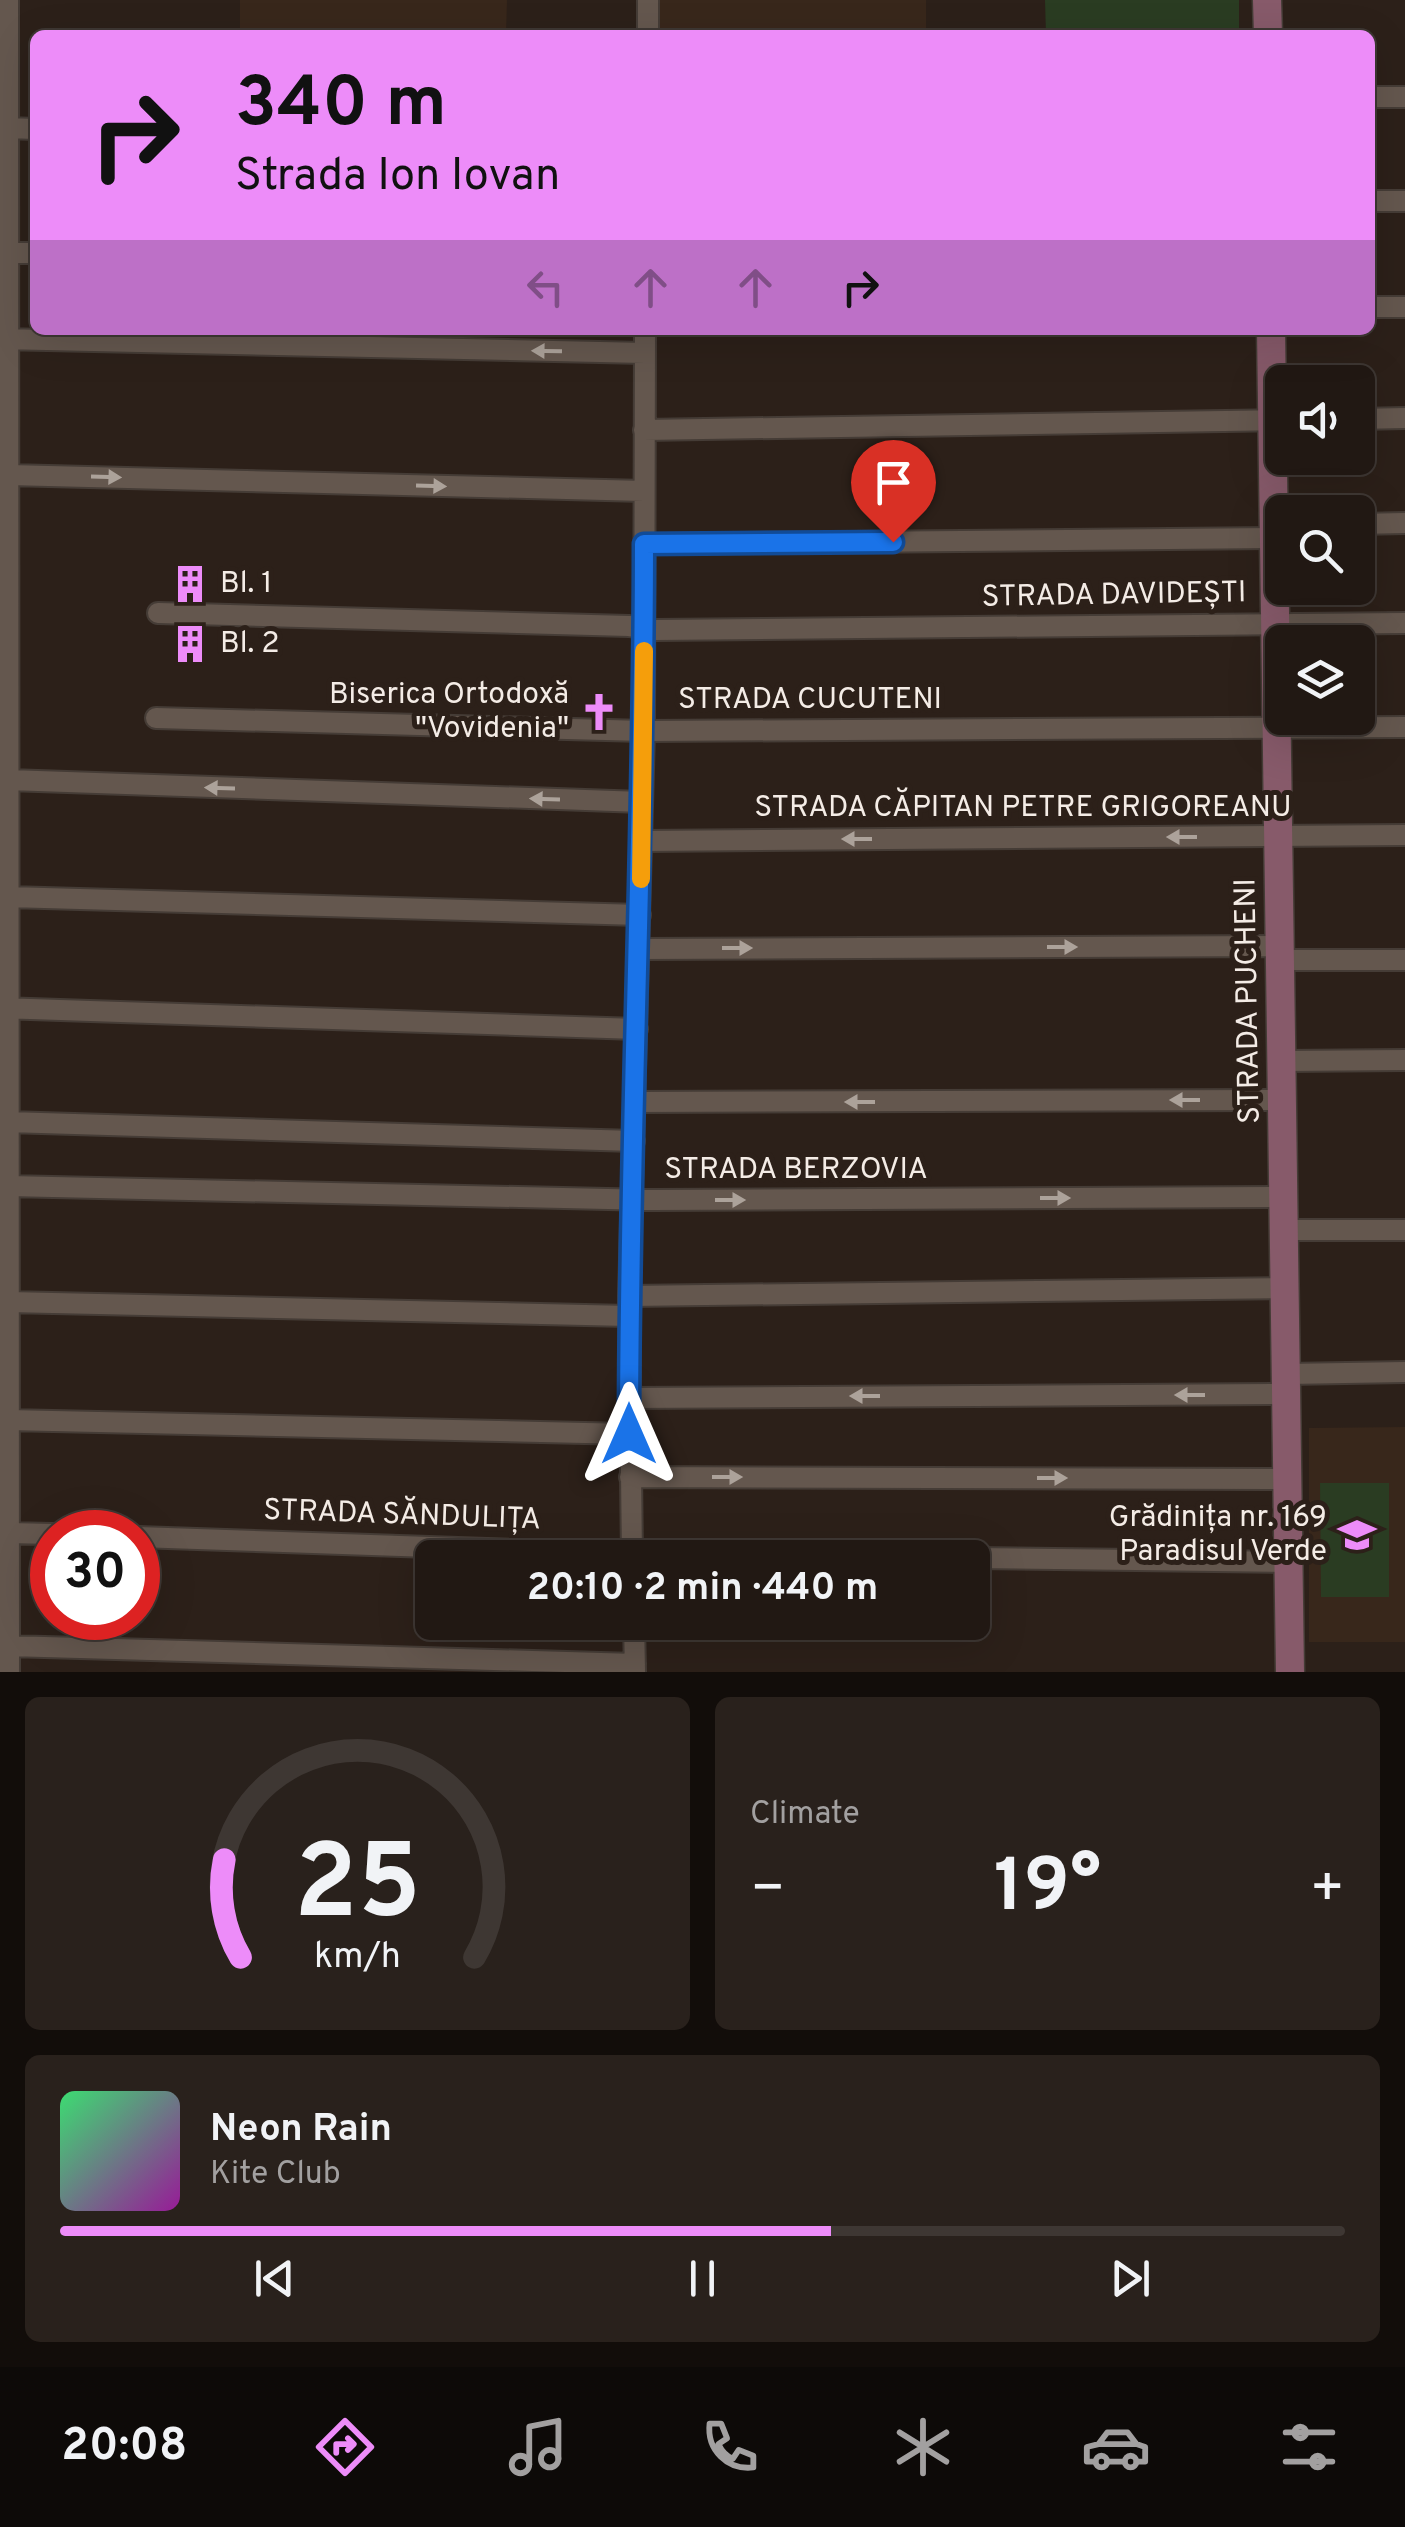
<!DOCTYPE html>
<html lang="en">
<head>
<meta charset="utf-8">
<style>
  body { margin:0; font-family:Overpass,sans-serif; background:#29211c; color:#f1f3f6; height:100vh; display:flex; flex-direction:column; font-size:38px; white-space:nowrap }
  * { box-sizing:border-box; margin:0 }
  p { font-size:32px; color:#a2a0a0 }
  .icon { flex:none; width:55px; height:55px; fill:none; stroke:currentColor; stroke-width:2; stroke-linecap:round; stroke-linejoin:round }
  .map { position:relative; height:1672px; overflow:hidden }
  .side { display:flex; flex-direction:column; gap:25px; padding:25px; background:#120d0a; flex:1 }
  .side>* { flex:none }
  .hud { position:absolute; left:30px; top:30px; width:1345px; height:305px; border-radius:15px; box-shadow:0 10px 40px #0002,0 0 0 2px #3e3733; background:#ed8cf9; color:#111; overflow:hidden }
  .tools { position:absolute; left:1265px; top:365px; display:grid; gap:20px }
  .tools a { display:grid; place-items:center; width:110px; height:110px; border-radius:15px; background:#211813; box-shadow:0 10px 40px #0002,0 0 0 2px #3e3733; font-size:50px }
  .speed { position:absolute; left:30px; top:1510px; display:flex; gap:20px; font-size:50px; font-weight:700; text-align:center }
  .speed>* { display:grid; place-content:center; width:130px; height:130px; border-radius:50%; background:#211813; box-shadow:0 10px 40px #0002,0 0 0 2px #3e3733; line-height:1 }
  .speed .limit { border:15px solid #d22; background:#fff; color:#111 }
  .pin { position:absolute; display:grid; place-items:center; width:85px; height:85px; color:#fff; margin:-102px -42px; border-radius:50% 50% 50% 0; rotate:-45deg; box-shadow:0 0 10px #0007 }
  .pin .icon { rotate:45deg }
  .me { position:absolute; width:110px; margin:-55px; rotate:0deg; stroke-linejoin:round; filter:drop-shadow(0 0 8px #0008) }
  .turn { display:flex; align-items:center; gap:35px; height:210px; padding:0 40px; font-size:45px }
  .turn .icon { width:130px; height:130px; stroke-width:2.5 }
  .turn b { display:block; font-size:70px; line-height:85px }
  .lanes { display:flex; align-items:center; height:95px; padding:0 40px; background:#0003; justify-content:center; gap:50px; direction:ltr }
  .lanes .off { opacity:.35 }
  .big { font-size:75px; font-weight:700; line-height:1.1 }
  .side .tile { flex:1; display:flex; flex-direction:column; justify-content:center; gap:15px; min-width:0; padding:0 35px; border-radius:15px; background:#29211c }
  .side .dial { align-items:center; gap:0 }
  .dial svg { height:260px; overflow:visible; fill:none; stroke:#3e3733; stroke-width:7; stroke-linecap:round; text-anchor:middle }
  .dial text { fill:#f1f3f6; stroke:none }
  .song { display:flex; align-items:center; gap:30px }
  .cover { width:120px; height:120px; border-radius:15px; background:linear-gradient(135deg,hsl(140 70% 55%),hsl(300 70% 35%)) }
  .played { height:10px; border-radius:5px; background:linear-gradient(90deg,#ed8cf9 60%,#3e3733 60%) }
  .keys { display:flex; justify-content:space-around; direction:ltr }
  .heat { display:flex; justify-content:space-between; align-items:center; font-size:55px; direction:ltr }
  .side .tiles { flex:1; display:grid; gap:25px; grid-template-columns:1fr 1fr }
  .tile:last-child { grid-column:span 2 }
  .trip { position:absolute; left:415px; top:1540px; width:575px; height:100px; border-radius:15px; background:#211813; box-shadow:0 10px 40px #0002,0 0 0 2px #3e3733; font-weight:700; line-height:100px; text-align:center }
  .tabs { display:flex; height:160px; justify-content:space-around; align-items:center; background:#0d0a08; color:#a2a0a0 }
  .tabs .icon { width:70px; height:70px }
  .tabs .current { color:#ed8cf9 }
  .tabs b { font-size:45px; color:#f1f3f6 }
  .map>svg:first-child { display:block }
  .built { fill:#38271b }
  .green { fill:#2a3c22 }
  .lines { fill:none; stroke-linecap:round; stroke-linejoin:round }
  .street-casing { stroke:#453c36; stroke-width:24 }
  .secondary-casing { stroke:#453c36; stroke-width:31 }
  .street { stroke:#64574e; stroke-width:20 }
  .secondary { stroke:#875a6a; stroke-width:28 }
  .oneway { fill:#aca29a }
  .route-casing { stroke:#114b97; stroke-width:25 }
  .route { stroke:#1a73e8; stroke-width:18 }
  .slow { stroke:#f59e0b; stroke-width:18 }
  .labels { text-anchor:middle; dominant-baseline:central; stroke-width:10; stroke-linejoin:round; paint-order:stroke }
  .poi-label { font-size:30px; fill:#f4ece6; stroke:#2c2019; text-anchor:start }
  .street-label { font-size:30px; fill:#f4ece6; stroke:#2c2019 }
</style>
</head>
<body>
<div class="map">
<svg width="1405" height="1672" viewBox="0 0 1405 1672">
  <rect width="100%" height="100%" fill="#2c2019"/>
  <path class="built" d="M240,0H507L506,35H240Z
    M655,0H926V35H654Z
    M1405,1427V1642H1309V1428Z"/>
  <path class="green" d="M1045,0H1239V35H1046Z
    M306,29L411,31V35H306Z
    M1320,1483H1389V1597H1321Z"/>
  <g class="lines">
    <g class="street-casing">
      <path id="street" d="M8,0L9,1672
        M648,35V0
        M1370,97H1405
        M8,128L35,129
        M1370,201H1405
        M9,253H35
        M1370,307H1405
        M0,339L645,353
        M1358,419L1405,418
        M644,430L1282,420
        M9,475L644,491
        M1358,524L1405,523
        M644,544L1273,538
        M158,613L629,626L655,630L1405,623
        M156,718L644,731L1405,727
        M9,780L642,802
        M642,841L1405,835
        M9,897L640,915
        M639,949L1281,946
        M1281,960H1405
        M0,1008L637,1029
        M1282,1061L1405,1060
        M635,1102L1283,1100
        M8,1122L634,1141
        M8,1186L652,1200L1285,1197
        M1286,1230H1405
        M629,1296L1286,1288
        M8,1302L629,1316
        M1287,1374L1405,1372
        M629,1398L1287,1394
        M8,1420L629,1434
        M630,1477L1288,1479
        M9,1533L52,1534
        M138,1537L631,1554L905,1558
        M632,1558L629,1296L644,731L645,330
        M972,1558L1289,1562
        M634,1622L635,1672
        M9,1646L635,1664"/>
    </g>
    <g class="secondary-casing">
      <path id="secondary" d="M1267,0L1268,35
        M1271,330L1290,1672"/>
    </g>
    <use href="#street" class="street"/>
    <use href="#secondary" class="secondary"/>
  </g>
  <defs><path id="oneway-solid" d="M-6-.8H1V-3.2L6.5 0L1 3.2V.8H-6Z" transform="scale(2.5)"/></defs>
  <g class="oneway">
    <use href="#oneway-solid" transform="translate(547 351) rotate(-179)"/>
    <use href="#oneway-solid" transform="translate(106 477) rotate(2)"/>
    <use href="#oneway-solid" transform="translate(431 486) rotate(2)"/>
    <use href="#oneway-solid" transform="translate(220 788) rotate(-178)"/>
    <use href="#oneway-solid" transform="translate(545 799) rotate(-178)"/>
    <use href="#oneway-solid" transform="translate(1182 837) rotate(180)"/>
    <use href="#oneway-solid" transform="translate(857 839) rotate(180)"/>
    <use href="#oneway-solid" transform="translate(1062 947)"/>
    <use href="#oneway-solid" transform="translate(737 948)"/>
    <use href="#oneway-solid" transform="translate(1185 1100) rotate(180)"/>
    <use href="#oneway-solid" transform="translate(860 1102) rotate(180)"/>
    <use href="#oneway-solid" transform="translate(1055 1198)"/>
    <use href="#oneway-solid" transform="translate(730 1200)"/>
    <use href="#oneway-solid" transform="translate(1190 1395) rotate(180)"/>
    <use href="#oneway-solid" transform="translate(865 1396) rotate(180)"/>
    <use href="#oneway-solid" transform="translate(727 1477)"/>
    <use href="#oneway-solid" transform="translate(1052 1478)"/>
  </g>
  <g class="lines">
    <g class="route-casing">
      <path id="route" d="M629,1434C629,1138 644,841 644,544L893,542"/>
    </g>
    <use href="#route" class="route"/>
    <path class="slow" d="M641,879L644,651"/>
  </g>
  <defs>
    <g id="building-bare" transform="scale(3)"><path d="M-4-6H4V6H1V3H-1V6H-4ZM-2.5-4.3h1.7v1.8h-1.7ZM.8-4.3h1.7v1.8H.8ZM-2.5-1h1.7V.8h-1.7ZM.8-1h1.7V.8H.8Z" fill="#ed8cf9" stroke="#2c2019" stroke-width="2.5" paint-order="stroke"/></g>
    <g id="church-bare" transform="scale(3)"><path d="M-1.2-6h2.4v3.5h3.3v2.4h-3.3V6h-2.4V-.1h-3.3v-2.4h3.3Z" fill="#ed8cf9" stroke="#2c2019" stroke-width="2.5" paint-order="stroke"/></g>
    <g id="school-bare" transform="scale(3)"><path d="M0-5L7-2L0 1L-7-2ZM-4 1L0 2.5L4 1V4Q0 6-4 4Z" fill="#ed8cf9" stroke="#2c2019" stroke-width="2.5" paint-order="stroke"/></g>
  </defs>
  <g fill-rule="evenodd">
    <use href="#building-bare" x="190" y="584"/>
    <use href="#building-bare" x="190" y="644"/>
    <use href="#church-bare" x="599" y="712"/>
    <use href="#school-bare" x="1357" y="1535"/>
  </g>
  <g class="labels">
    <g class="poi-label">
      <text x="220" y="584">Bl. 1</text>
      <text x="220" y="644">Bl. 2</text>
      <text x="569" y="695" text-anchor="end">Biserica Ortodoxă<tspan x="569" dy="34">"Vovidenia"</tspan></text>
      <text x="1327" y="1518" text-anchor="end">Grădinița nr. 169<tspan x="1327" dy="34">Paradisul Verde</tspan></text>
    </g>
    <g class="street-label">
      <text transform="translate(1114 596) rotate(-1)">STRADA DAVIDEȘTI</text>
      <text x="810" y="700">STRADA CUCUTENI</text>
      <text x="1023" y="808">STRADA CĂPITAN PETRE GRIGOREANU</text>
      <text transform="translate(1249 1001) rotate(-91)">STRADA PUCHENI</text>
      <text x="796" y="1170">STRADA BERZOVIA</text>
      <text transform="translate(402 1516) rotate(2)">STRADA SĂNDULIȚA</text>
    </g>
  </g>
</svg>
<div class="tools">
<a><svg class="icon" aria-label="sound" viewBox="0 0 24 24"><path d="M4 9h4l5-4v14l-5-4H4zM17 9q2 3 0 6"/></svg></a>
<a><svg class="icon" aria-label="search" viewBox="0 0 24 24"><circle cx="10" cy="10" r="6"/><path d="M15 15l6 6"/></svg></a>
<a><svg class="icon" aria-label="layers" viewBox="0 0 24 24"><path d="M12 4l9 5-9 5-9-5zM3 14l9 5 9-5"/></svg></a>
</div>
<div class="speed"><div class="limit">30</div></div>
<div class="pin" style="left:893px;top:542px;background:#d93025"><svg class="icon" aria-label="arrive" viewBox="0 0 24 24"><path d="M6 21V4h12l-3 4 3 4H6"/></svg></div>
<svg class="me" style="left:629px;top:1434px" viewBox="-20 -20 40 40"><path d="M0-17L14 15 0 8-14 15z" fill="#1a73e8" stroke="#fff" stroke-width="4"/></svg>
<div class="trip">20:10 · 2 min · 440 m</div>
<div class="hud">
<div class="turn"><svg class="icon" aria-label="right" viewBox="0 0 24 24"><path d="M7 20v-9h11M14 6l5 5-5 5"/></svg><div><b>340 m</b>Strada Ion Iovan</div></div>
<div class="lanes"><svg class="icon off" aria-label="left" viewBox="0 0 24 24"><path d="M17 20v-9H6M10 6l-5 5 5 5"/></svg><svg class="icon off" aria-label="ahead" viewBox="0 0 24 24"><path d="M12 20V5M6 11l6-6 6 6"/></svg><svg class="icon off" aria-label="ahead" viewBox="0 0 24 24"><path d="M12 20V5M6 11l6-6 6 6"/></svg><svg class="icon" aria-label="right" viewBox="0 0 24 24"><path d="M7 20v-9h11M14 6l5 5-5 5"/></svg></div>
</div>
</div>
<section class="side">
<div class="tiles">
<div class="tile dial"><svg viewBox="0 0 100 80">
<path d="M14 69A42 42 0 1 1 86 69"/>
<path d="M14 69A42 42 0 0 1 9 39" stroke="#ed8cf9"/>
<text x="50" y="56" font-size="32" font-weight="700">25</text>
<text x="50" y="72" font-size="11">km/h</text>
</svg></div>
<div class="tile"><p>Climate</p>
<div class="heat"><a>−</a><b class="big">19°</b><a>+</a></div>
</div>
<div class="tile">
<div class="song"><i class="cover"></i><div><b>Neon Rain</b><p>Kite Club</p></div></div>
<div class="played"></div>
<div class="keys"><svg class="icon" aria-label="previous" viewBox="0 0 24 24"><path d="M18 5L8 12l10 7zM5 5v14"/></svg><svg class="icon" aria-label="pause" viewBox="0 0 24 24"><path d="M8 5v14M16 5v14"/></svg><svg class="icon" aria-label="next" viewBox="0 0 24 24"><path d="M6 5l10 7-10 7zM19 5v14"/></svg></div>
</div>
</div>
</section>
<nav class="tabs">
<b>20:08</b>
<svg class="icon current" aria-label="directions" viewBox="0 0 24 24"><path d="M12 3l9 9-9 9-9-9zM9 14v-3h6M13 9l2 2-2 2"/></svg>
<svg class="icon" aria-label="music" viewBox="0 0 24 24"><path d="M9 18V5l10-2v13"/><circle cx="6" cy="18" r="3"/><circle cx="16" cy="16" r="3"/></svg>
<svg class="icon" aria-label="phone" viewBox="0 0 24 24"><path d="M5 4h4l2 5-3 2q2 4 5 5l2-3 5 2v4C11 20 4 13 5 4z"/></svg>
<svg class="icon" aria-label="climate" viewBox="0 0 24 24"><path d="M12 3v18M4 7l16 10M4 17L20 7"/></svg>
<svg class="icon" aria-label="car" viewBox="0 0 24 24"><path d="M5 17H2v-5l4-1 3-4h7l3 4 3 1v5h-3M9 17h6M6 11h13"/><circle cx="7" cy="17" r="2"/><circle cx="17" cy="17" r="2"/></svg>
<svg class="icon" aria-label="filters" viewBox="0 0 24 24"><path d="M4 7h16M4 17h16"/><circle cx="9" cy="7" r="2"/><circle cx="15" cy="17" r="2"/></svg>
</nav>
</body>
</html>
